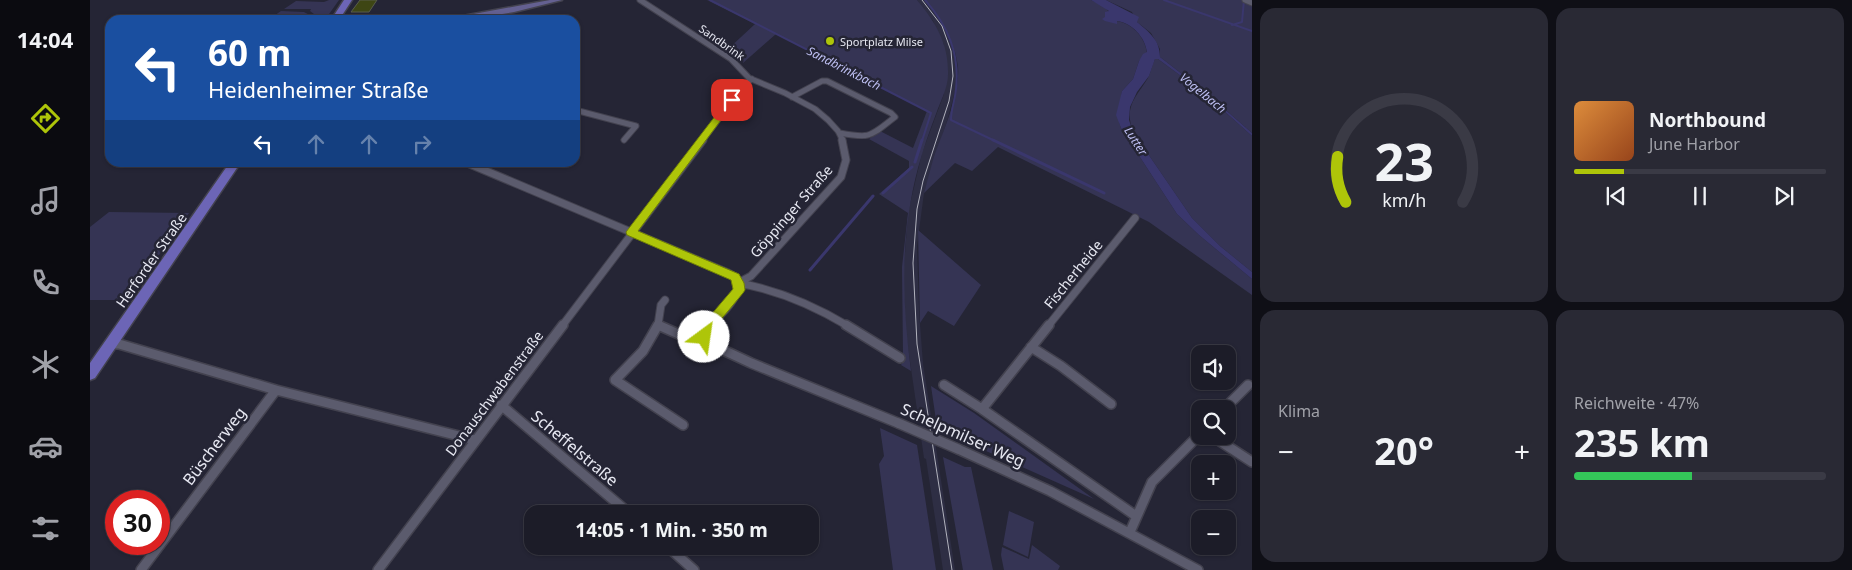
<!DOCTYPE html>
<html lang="de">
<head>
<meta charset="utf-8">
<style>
  body { margin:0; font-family:"Noto Sans",sans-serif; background:#292934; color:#f1f3f6; height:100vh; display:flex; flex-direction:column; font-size:19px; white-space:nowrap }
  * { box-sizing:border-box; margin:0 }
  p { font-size:16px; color:#a0a1a8 }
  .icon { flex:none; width:28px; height:28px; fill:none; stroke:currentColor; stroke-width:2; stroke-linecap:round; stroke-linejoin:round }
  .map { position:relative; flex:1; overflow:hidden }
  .drawer { display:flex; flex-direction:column; gap:8px; padding:8px; background:#0f0f16; width:600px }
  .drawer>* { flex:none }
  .guide { position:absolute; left:15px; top:15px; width:475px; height:152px; border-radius:15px; box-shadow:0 1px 4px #0004,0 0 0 1px #3a3a45; background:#1a4fa0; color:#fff; overflow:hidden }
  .tools { position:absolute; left:1101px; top:345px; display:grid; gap:10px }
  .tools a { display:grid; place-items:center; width:45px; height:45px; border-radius:10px; background:#1c1c28; box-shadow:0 1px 4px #0004,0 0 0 1px #3a3a45; font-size:25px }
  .speed { position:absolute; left:15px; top:490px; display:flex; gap:10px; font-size:25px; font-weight:700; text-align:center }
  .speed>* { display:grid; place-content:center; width:65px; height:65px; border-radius:50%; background:#1c1c28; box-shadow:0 1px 4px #0004,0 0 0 1px #3a3a45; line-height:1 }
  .speed .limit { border:8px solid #d22; background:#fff; color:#111 }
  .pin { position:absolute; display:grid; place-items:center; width:42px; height:42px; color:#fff; margin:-21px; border-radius:10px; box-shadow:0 2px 8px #0006 }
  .me { position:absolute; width:55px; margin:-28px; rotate:31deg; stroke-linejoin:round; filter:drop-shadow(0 0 4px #0008) }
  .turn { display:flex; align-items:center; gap:18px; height:105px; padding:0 20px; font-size:22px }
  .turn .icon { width:65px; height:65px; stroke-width:2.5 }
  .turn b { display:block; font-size:35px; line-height:42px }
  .lanes { display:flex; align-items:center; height:48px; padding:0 20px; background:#0003; justify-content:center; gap:25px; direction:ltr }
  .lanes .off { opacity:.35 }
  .big { font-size:38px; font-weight:700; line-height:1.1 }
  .drawer .widget { flex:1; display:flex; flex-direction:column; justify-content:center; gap:8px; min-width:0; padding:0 18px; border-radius:15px; background:#292934 }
  .drawer .dial { align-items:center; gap:0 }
  .dial svg { height:130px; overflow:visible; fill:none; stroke:#3a3a45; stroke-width:7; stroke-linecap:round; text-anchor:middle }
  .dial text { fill:#f1f3f6; stroke:none }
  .song { display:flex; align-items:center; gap:15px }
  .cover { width:60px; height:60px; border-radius:8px; background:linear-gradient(135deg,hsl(30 70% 55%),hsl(20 70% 35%)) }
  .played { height:5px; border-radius:2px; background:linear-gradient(90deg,#aec509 20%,#3a3a45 20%) }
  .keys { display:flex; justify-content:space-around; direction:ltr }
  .heat { display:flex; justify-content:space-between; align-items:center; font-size:28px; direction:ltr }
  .charge { height:8px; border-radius:4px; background:linear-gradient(90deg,#34c759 47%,#3a3a45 0) }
  .drawer .tiles { flex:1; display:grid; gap:8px; grid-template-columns:repeat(2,1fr) }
  .trip { position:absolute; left:434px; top:505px; width:295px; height:50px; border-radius:15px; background:#1c1c28; box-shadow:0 1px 4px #0004,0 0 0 1px #3a3a45; font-weight:700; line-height:50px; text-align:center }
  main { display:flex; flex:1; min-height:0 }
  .menu { display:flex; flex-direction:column; width:90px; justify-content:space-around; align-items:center; background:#0b0b10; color:#a0a1a8 }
  .menu .icon { width:35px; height:35px }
  .menu .selected { color:#aec509 }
  .menu b { font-size:22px; color:#f1f3f6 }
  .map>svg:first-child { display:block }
  .built { fill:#2e2e44 }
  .green { fill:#353454 }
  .water { fill:#3a376d }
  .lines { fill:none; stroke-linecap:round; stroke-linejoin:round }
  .stream-far1 { stroke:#3a376d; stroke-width:2 }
  .stream { stroke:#3a376d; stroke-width:3 }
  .building { fill:#3e4614; stroke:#595d4c }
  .street-far2-casing { stroke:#43424f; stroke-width:7 }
  .street-far1-casing { stroke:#43424f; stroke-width:9 }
  .street-casing { stroke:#43424f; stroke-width:12 }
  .secondary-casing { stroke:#43424f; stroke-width:3 }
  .primary-casing { stroke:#43424f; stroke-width:3 }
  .street-far2 { stroke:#5b5b6d; stroke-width:5 }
  .street-far1 { stroke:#5b5b6d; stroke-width:7 }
  .street { stroke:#5b5b6d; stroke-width:9 }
  .secondary { fill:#646091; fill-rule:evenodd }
  .primary { fill:#6c65b6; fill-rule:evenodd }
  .tram { stroke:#b2b3be; stroke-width:1 }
  .street-bridge-casing { stroke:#43424f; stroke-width:12; stroke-linecap:butt }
  .street-bridge { stroke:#5b5b6d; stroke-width:9 }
  .route { fill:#aec509; stroke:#718006 }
  .poi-dot { fill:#aec509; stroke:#252535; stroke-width:2 }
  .labels { text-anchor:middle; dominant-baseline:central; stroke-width:5; stroke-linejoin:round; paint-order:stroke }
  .far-poi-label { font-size:11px; fill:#e7e8f2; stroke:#252535; text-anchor:start }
  .far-street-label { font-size:11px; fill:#e7e8f2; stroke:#252535 }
  .far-water-label { font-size:12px; font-style:italic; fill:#bfc0f4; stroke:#252535 }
  .street-label { font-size:14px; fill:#e7e8f2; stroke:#252535 }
  .near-street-label { font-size:16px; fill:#e7e8f2; stroke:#252535 }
</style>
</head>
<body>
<main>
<nav class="menu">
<b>14:04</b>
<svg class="icon selected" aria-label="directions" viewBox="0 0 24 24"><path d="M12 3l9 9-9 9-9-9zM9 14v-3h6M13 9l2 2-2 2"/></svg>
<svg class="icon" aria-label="music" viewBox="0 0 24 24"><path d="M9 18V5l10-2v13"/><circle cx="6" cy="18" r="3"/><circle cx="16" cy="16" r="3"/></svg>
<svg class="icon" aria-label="phone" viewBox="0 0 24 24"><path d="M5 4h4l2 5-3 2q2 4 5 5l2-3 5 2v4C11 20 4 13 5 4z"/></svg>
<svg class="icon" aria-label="climate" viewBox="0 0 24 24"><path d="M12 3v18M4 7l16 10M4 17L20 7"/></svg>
<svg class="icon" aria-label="car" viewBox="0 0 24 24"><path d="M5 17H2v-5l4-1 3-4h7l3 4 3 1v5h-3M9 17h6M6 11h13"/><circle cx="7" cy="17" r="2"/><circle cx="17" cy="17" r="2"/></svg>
<svg class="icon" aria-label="filters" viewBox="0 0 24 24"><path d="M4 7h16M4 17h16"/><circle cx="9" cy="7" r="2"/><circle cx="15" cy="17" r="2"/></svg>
</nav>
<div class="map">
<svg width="1162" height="570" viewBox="0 0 1162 570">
  <rect width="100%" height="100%" fill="#252535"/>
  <path class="built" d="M827,0H834L847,15L864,48L868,70L866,88L857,121L834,193L827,246L829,311L833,364L865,570H853L836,459L834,458L816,334L813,279L818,213L832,153L854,94V45L843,21Z"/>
  <path class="green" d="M239,0H249L237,17H228L220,11L221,9H194L206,1L234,2Z
    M617,0H827C845,21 858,43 858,71C859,86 851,100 846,114C839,132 833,150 828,168C810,236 812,302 821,371L811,365L816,357L813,355L812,267L818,213L789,194L819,168V161L779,139L790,131L823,148L837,111L686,34L653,63L636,51L665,24Z
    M834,0H1001L1015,7L1027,23L1026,21C1042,23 1055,37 1057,53L1049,61L1043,79L1032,91L1029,122L1031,128L1087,214L1109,235L1162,279V295L1059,222L908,147L882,171L865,163L834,193C837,182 840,171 843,160C852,133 870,96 868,67C865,41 851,19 834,0Z
    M1016,0H1152L1162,4V133L1114,91L1070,57V49L1061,33L1047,22L1042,12Z
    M191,11L214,12L229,20H178Z
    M1065,59H1068L1114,93L1162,136V272L1130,246L1102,218L1043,132C1034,106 1045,99 1058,78C1061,72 1062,65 1065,59Z
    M19,212L99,213L37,300H0V227Z
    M828,230L891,285L864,326L838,311L830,323Z
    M841,386L884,413L1004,499L878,443L879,440L847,427Z
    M790,428L827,445L846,570H803L789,464L794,456Z
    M853,457L875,467H881L903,570H873Z
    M919,511L944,522L938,557L913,545Z
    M942,545L970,566L968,570H914L911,555L912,547L939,559Z"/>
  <path class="water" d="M1001,0H1016L1049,17L1047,22C1059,32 1070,40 1070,57L1114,91L1162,133V136L1114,93L1068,59H1065L1059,76L1047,92L1040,107L1039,120L1043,132L1102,218L1130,246L1162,272V279L1109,235L1087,214L1031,128L1026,115L1032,91L1043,79L1049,61L1053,54L1057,52C1055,37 1042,23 1027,21V24L1015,21L1012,19L1015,17V12L1019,11Z"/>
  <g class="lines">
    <path class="stream-far1" d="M620,0L841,113L832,141
      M835,0C858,26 870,54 866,89C865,100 861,109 861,120L905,141
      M1074,0L1162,31
      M1142,25L1152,22L1154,0"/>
    <path class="stream" d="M903,140L1014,193
      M825,162L832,140
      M793,193L822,167
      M720,270L783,196"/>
  </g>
  <path class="building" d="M270,0H287L279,12H261Z"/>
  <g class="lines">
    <g class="street-far2-casing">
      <path id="street-far2" d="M550,0L641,59L659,78L695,93L725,109L738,120L748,131L753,141
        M1155,0L1162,3
        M404,14L413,20
        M702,97L732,81H737L801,113L805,117C780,136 782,139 750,133
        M485,110L546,126L534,140
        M612,141L654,85L662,79"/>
    </g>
    <g class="street-far1-casing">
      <path id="street-far1" d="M375,162L638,273L645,277L648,283C688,290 723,305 758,326
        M648,283L661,276L751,177L756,160L752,140
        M568,325L571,305L575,300
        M472,326L613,140
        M567,326H571
        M620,326C629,316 650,298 648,283
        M958,326L1045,218"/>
    </g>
    <g class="street-casing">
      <path id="street" d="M568,325L553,351L525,380L593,425
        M568,325L602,340L618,343
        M621,325L615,332L614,337L618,343L661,363L808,423
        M756,325L810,358
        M21,344H29L186,390L385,440
        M941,347L971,366L1021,404
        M854,385L892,409L1046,516
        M411,405L540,514
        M892,409L959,325
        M1134,409L1158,385
        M1122,436L1162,462
        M868,449L960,491L1108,570
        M1040,532L1062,482L1110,434
        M577,546L604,570
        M51,570L186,390
        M288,570L473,325"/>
    </g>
    <g class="secondary-casing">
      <path id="secondary" d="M460,0H472L424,12L375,20H358L362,18Z
        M243,17L274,18L278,20H243Z"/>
    </g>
    <g class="primary-casing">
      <path id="primary" d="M254,0H262L249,20H241Z
        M140,162H151L5,378L0,380V363Z"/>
    </g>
    <use href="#street-far2" class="street-far2"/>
    <use href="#street-far1" class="street-far1"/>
    <use href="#street" class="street"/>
    <use href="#secondary" class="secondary"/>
    <use href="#primary" class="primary"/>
    <path class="tram" d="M832,0L852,26L861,51L863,76L859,101L833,181L827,209L823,263L827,344L862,570"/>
    <g class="street-bridge-casing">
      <path id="street-bridge" d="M808,423L868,449"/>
    </g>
    <use href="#street-bridge" class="street-bridge"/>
  </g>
  <path class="route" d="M639,98L646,100L548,231L649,274L654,283L655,290L653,293L624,328L619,341H610L608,337L614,323L643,289L641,280L537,235L536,232Z"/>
  <circle class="poi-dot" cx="740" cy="41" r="5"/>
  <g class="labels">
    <g class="far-poi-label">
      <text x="750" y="41">Sportplatz Milse</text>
    </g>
    <g class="far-street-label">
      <text transform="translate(632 42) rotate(35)">Sandbrink</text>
    </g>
    <g class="far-water-label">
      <text transform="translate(754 68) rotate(27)">Sandbrinkbach</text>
      <text transform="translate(1113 93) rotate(39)">Vogelbach</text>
      <text transform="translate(1046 141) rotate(57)">Lutter</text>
    </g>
    <g class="street-label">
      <text transform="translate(701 211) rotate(-49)">Göppinger Straße</text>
      <text transform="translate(61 260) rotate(-55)">Herforder Straße</text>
      <text transform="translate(983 274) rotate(-51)">Fischerheide</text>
      <text transform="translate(404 393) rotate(-53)">Donauschwabenstraße</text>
    </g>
    <g class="near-street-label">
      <text transform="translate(873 435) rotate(24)">Schelpmilser Weg</text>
      <text transform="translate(124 446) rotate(-53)">Büscherweg</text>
      <text transform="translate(485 448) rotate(40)">Scheffelstraße</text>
    </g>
  </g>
</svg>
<div class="tools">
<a><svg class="icon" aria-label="sound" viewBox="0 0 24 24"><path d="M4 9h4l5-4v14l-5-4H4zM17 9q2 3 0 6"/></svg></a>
<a><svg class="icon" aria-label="search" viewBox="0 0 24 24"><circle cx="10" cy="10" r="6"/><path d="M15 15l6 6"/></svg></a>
<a>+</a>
<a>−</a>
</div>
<div class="speed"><div class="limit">30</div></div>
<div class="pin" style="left:642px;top:100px;background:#d93025"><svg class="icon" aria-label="arrive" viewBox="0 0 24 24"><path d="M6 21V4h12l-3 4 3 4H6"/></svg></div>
<svg class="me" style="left:614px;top:337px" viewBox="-20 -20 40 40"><circle r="19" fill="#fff"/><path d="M0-13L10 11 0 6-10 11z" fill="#aec509"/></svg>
<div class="trip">14:05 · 1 Min. · 350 m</div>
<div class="guide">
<div class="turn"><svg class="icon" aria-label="left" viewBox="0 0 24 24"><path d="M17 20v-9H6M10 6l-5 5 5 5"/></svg><div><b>60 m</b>Heidenheimer Straße</div></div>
<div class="lanes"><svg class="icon" aria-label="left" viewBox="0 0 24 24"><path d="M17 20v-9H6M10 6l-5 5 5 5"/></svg><svg class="icon off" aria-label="ahead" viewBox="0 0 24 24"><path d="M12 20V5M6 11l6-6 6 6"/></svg><svg class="icon off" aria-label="ahead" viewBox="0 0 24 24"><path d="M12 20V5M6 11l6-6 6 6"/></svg><svg class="icon off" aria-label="right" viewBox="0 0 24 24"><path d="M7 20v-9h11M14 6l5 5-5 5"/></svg></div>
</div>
</div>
<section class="drawer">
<div class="tiles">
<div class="widget dial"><svg viewBox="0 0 100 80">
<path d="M14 69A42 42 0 1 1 86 69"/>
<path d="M14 69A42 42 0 0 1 9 41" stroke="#aec509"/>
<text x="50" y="56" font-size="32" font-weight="700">23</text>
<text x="50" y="72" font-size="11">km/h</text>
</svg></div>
<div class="widget">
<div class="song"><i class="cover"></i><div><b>Northbound</b><p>June Harbor</p></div></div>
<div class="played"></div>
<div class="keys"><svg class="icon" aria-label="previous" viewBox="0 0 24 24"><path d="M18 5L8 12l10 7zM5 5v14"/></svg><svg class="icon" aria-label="pause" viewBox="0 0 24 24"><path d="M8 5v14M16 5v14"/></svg><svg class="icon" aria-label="next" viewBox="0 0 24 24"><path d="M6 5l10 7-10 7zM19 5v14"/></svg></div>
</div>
<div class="widget"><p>Klima</p>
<div class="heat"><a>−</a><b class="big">20°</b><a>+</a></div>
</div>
<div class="widget"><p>Reichweite · 47%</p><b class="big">235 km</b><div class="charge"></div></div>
</div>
</section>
</main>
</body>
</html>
